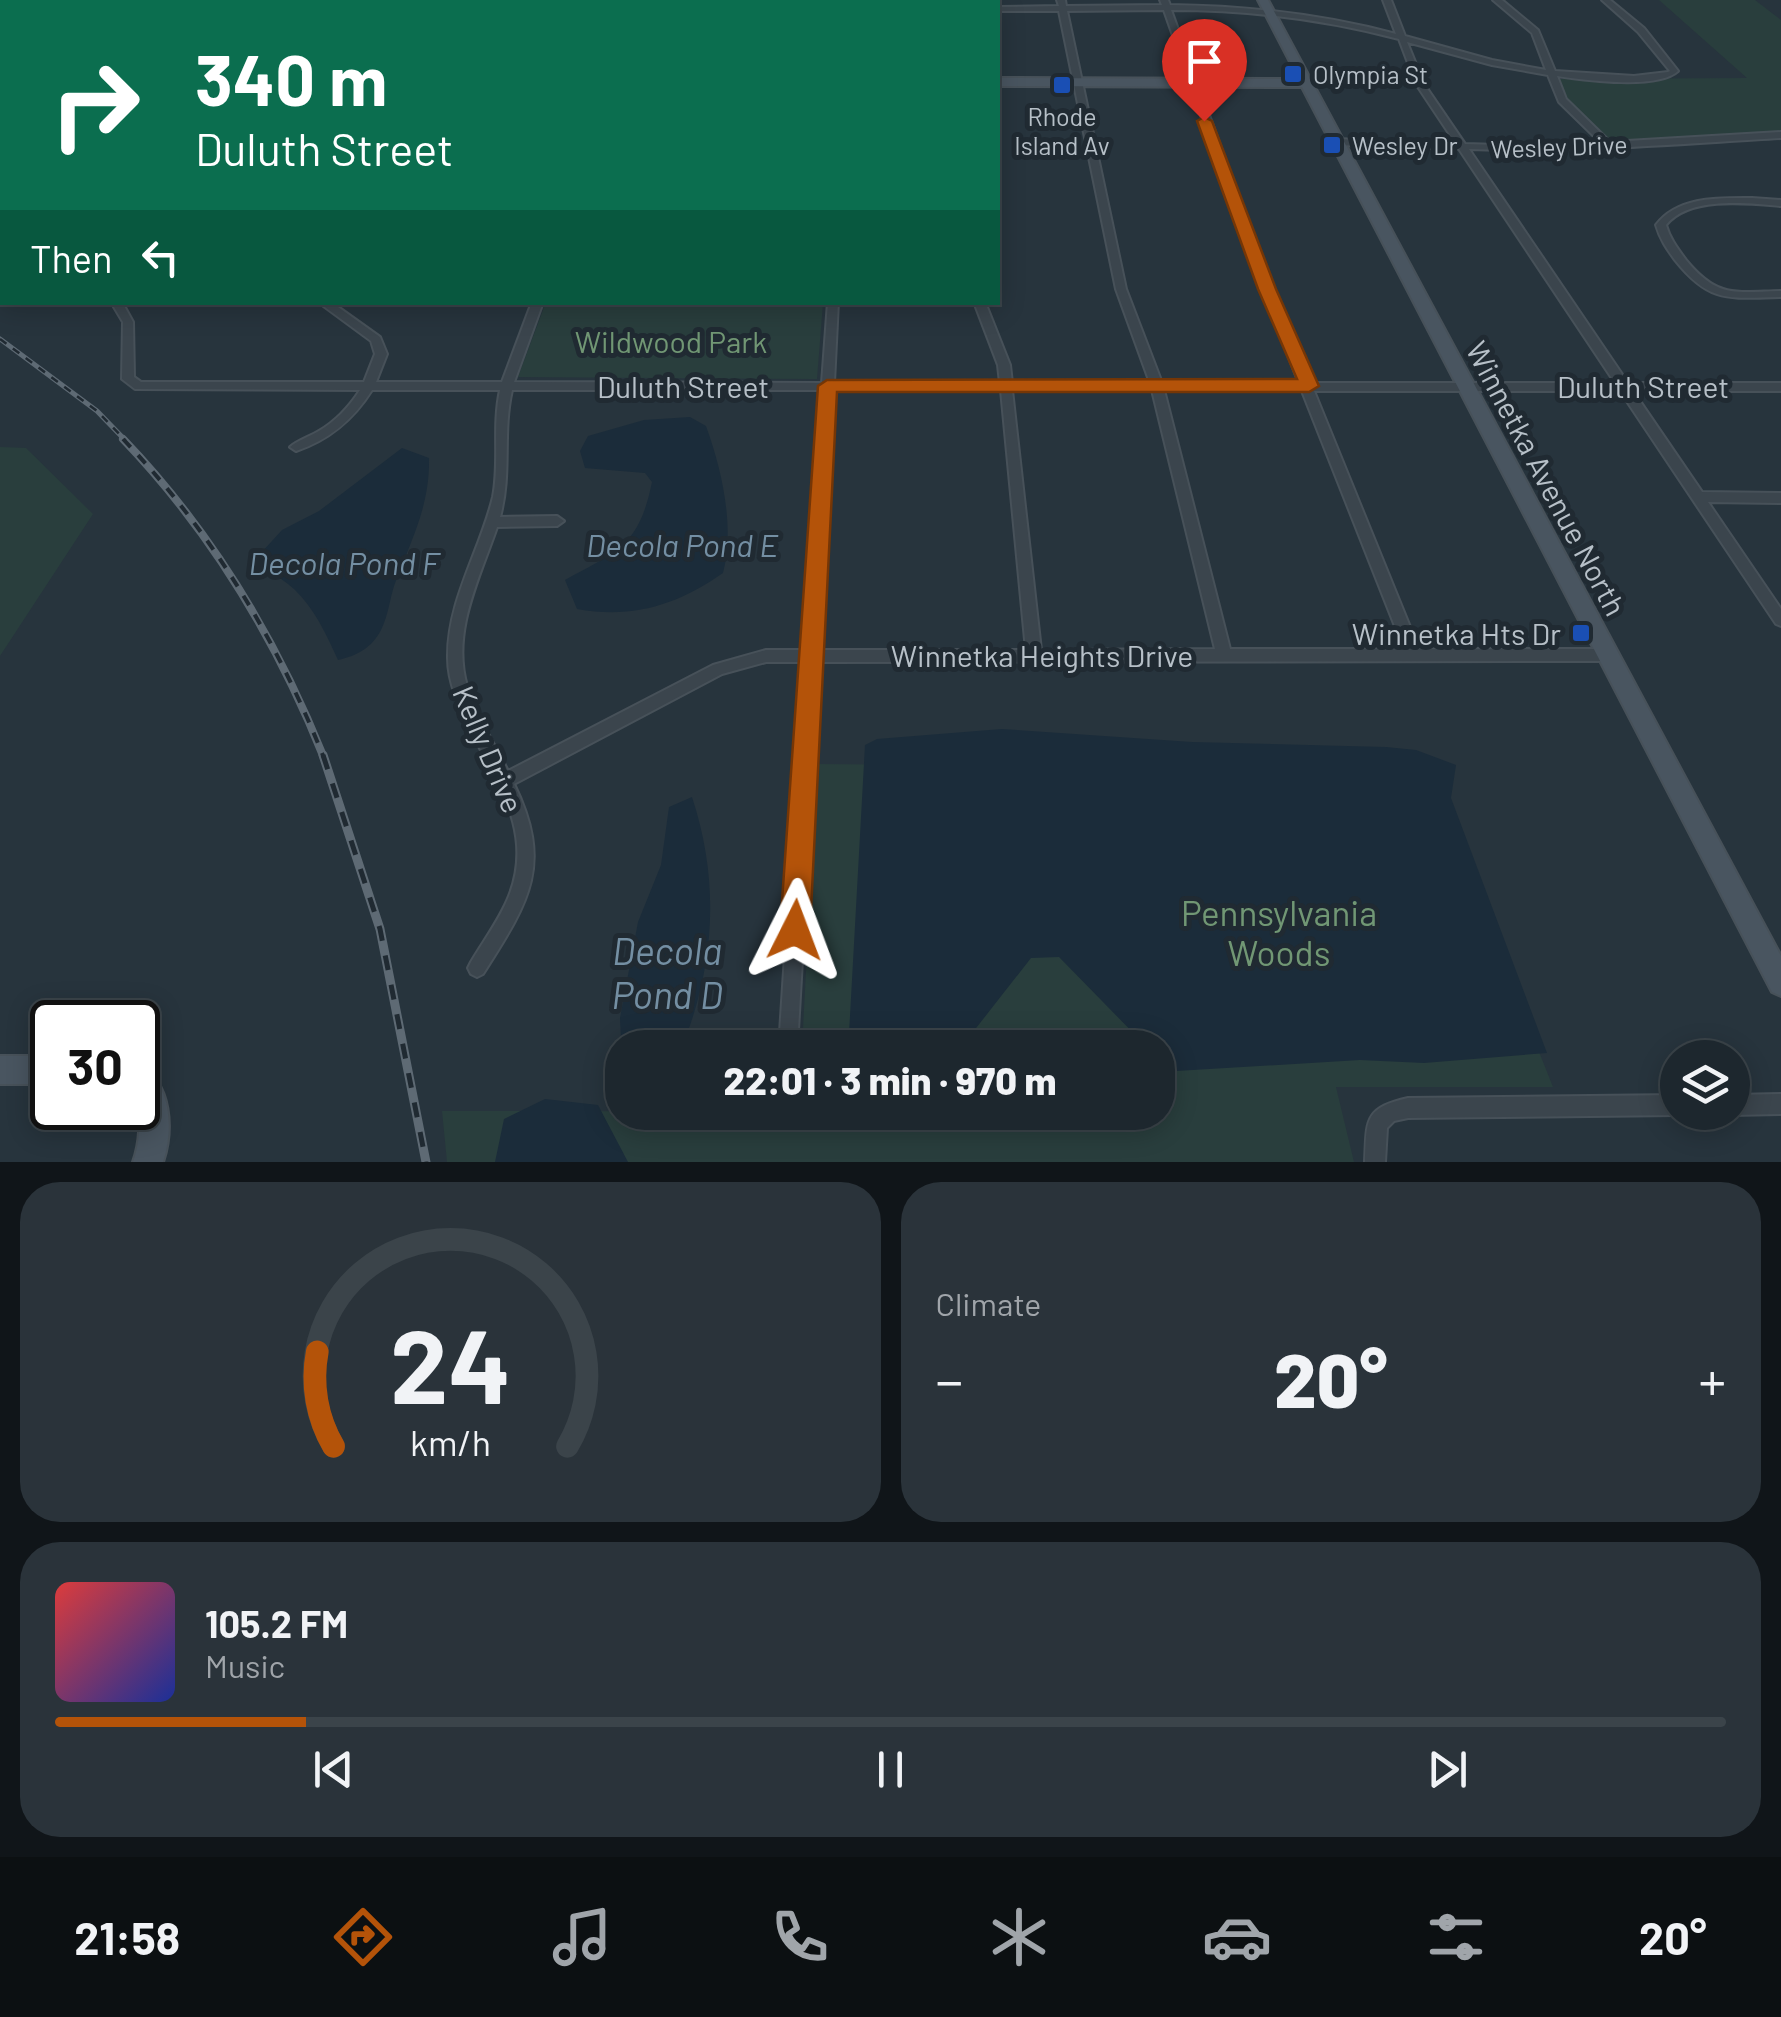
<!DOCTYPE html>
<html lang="en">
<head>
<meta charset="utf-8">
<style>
  body { margin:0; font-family:Barlow,sans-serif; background:#2a333a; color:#f1f3f6; height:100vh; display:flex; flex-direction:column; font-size:38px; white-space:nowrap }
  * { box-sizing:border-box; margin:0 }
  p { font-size:32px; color:#a0a5aa }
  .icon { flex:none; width:55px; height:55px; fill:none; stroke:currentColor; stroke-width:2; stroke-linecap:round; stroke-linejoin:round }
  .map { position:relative; height:1162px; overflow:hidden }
  .panel { display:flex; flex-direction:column; gap:20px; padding:20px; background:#101519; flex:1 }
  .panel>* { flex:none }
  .top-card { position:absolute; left:0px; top:0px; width:1000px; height:305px; box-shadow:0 5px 25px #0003,0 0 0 2px #3b444a; background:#0b6e4f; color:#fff; overflow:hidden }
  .tools { position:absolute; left:1660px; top:1040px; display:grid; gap:20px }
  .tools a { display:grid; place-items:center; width:90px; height:90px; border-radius:50%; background:#1d272e; box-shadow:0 5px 25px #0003,0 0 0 2px #3b444a; font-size:50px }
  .speed { position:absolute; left:30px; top:1000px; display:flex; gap:20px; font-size:50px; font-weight:700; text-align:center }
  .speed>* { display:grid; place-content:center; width:130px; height:130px; border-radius:50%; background:#1d272e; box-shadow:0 5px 25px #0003,0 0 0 2px #3b444a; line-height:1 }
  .speed .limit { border:5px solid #111; border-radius:15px; background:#fff; color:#111 }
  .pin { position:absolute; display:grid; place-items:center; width:85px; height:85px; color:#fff; margin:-102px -42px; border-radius:50% 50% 50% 0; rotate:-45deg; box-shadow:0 0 10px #0007 }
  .pin .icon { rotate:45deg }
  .me { position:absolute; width:110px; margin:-55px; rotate:3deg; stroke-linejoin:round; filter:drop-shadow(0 0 8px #0008) }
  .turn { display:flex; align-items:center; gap:35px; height:210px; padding:0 30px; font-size:45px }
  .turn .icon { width:130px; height:130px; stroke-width:2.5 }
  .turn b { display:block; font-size:70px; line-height:85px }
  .then { display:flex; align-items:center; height:95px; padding:0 30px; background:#0003; gap:20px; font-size:38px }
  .big { font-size:75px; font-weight:800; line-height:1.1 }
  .panel .widget { flex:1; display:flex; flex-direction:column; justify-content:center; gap:15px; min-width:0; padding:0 35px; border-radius:40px; background:#2a333a }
  .panel .dial { align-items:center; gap:0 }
  .dial svg { height:260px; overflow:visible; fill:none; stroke:#3b444a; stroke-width:7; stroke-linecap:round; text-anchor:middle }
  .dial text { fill:#f1f3f6; stroke:none }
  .song { display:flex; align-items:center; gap:30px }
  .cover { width:120px; height:120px; border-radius:15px; background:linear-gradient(135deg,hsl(0 70% 55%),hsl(230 70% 35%)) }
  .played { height:10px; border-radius:5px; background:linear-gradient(90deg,#b45309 15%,#3b444a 15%) }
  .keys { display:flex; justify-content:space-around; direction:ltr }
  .heat { display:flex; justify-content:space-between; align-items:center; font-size:55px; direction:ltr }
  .panel .tiles { flex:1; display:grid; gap:20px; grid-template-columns:1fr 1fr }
  .widget:last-child { grid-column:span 2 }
  .trip { position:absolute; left:605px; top:1030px; width:570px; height:100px; border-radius:40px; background:#1d272e; box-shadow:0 5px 25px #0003,0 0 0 2px #3b444a; font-weight:800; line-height:100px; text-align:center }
  .menu { display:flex; height:160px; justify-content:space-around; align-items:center; background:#0c1012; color:#a0a5aa }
  .menu .icon { width:70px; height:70px }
  .menu .current { color:#b45309 }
  .menu b { font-size:45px; color:#f1f3f6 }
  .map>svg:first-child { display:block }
  .green { fill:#293e3d }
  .water { fill:#1b2c3a }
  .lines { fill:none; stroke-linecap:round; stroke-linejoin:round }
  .street-casing { stroke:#475159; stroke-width:4 }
  .secondary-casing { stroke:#475159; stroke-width:4 }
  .street { fill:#3b454d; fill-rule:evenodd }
  .secondary { fill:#495560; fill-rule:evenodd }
  .rail-far2-casing { stroke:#5e6a74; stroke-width:5 }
  .rail-far1-casing { stroke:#5e6a74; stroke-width:8 }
  .rail-casing { stroke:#5e6a74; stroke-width:9 }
  .rail-far2 { stroke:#202a32; stroke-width:2.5; stroke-dasharray:8; stroke-linecap:butt }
  .rail-far1 { stroke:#202a32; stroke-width:4; stroke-dasharray:11; stroke-linecap:butt }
  .rail { stroke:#202a32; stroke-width:5; stroke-dasharray:15; stroke-linecap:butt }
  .route { fill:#b45309; stroke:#753606; stroke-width:2.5 }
  .transit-dot { fill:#1a4fb4; stroke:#202a32; stroke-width:4 }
  .labels { text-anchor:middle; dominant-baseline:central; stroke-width:10; stroke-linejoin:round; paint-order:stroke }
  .far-poi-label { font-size:25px; fill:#b7c0c8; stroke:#202a32; text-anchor:start }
  .far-street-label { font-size:25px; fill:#b7c0c8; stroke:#202a32 }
  .park-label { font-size:30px; fill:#719774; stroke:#202a32 }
  .street-label { font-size:30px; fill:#b7c0c8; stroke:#202a32 }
  .poi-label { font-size:30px; fill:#b7c0c8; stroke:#202a32; text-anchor:end }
  .water-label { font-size:32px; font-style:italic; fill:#748fa3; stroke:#202a32 }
  .near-park-label { font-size:35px; fill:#719774; stroke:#202a32 }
  .near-water-label { font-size:38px; font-style:italic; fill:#748fa3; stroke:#202a32 }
</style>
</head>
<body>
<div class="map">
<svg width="1781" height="1162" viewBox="0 0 1781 1162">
  <rect width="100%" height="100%" fill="#27343d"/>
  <path class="green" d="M1659,0H1755L1781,20V132L1615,142C1594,136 1557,99 1560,79L1747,78Z
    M546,302L823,303L817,379L518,377Z
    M0,447L26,448L93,514L0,656Z
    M817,764L1427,769L1553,1087H1336L1354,1162H447L442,1111L1158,1112V1048L802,1047Z"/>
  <path class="water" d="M690,417L706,426C722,470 735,527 723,573C677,605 633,619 577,609L565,580C618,551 639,546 652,482L645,473L585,468L580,451L588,436L644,420Z
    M402,448L429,458C430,504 413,536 397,578C390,594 389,615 381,630C372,648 356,656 338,660C326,634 315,609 294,589C279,576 268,573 261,553L282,530L319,511Z
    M1002,729L1192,742L1386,747L1416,750L1456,765L1451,798L1547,1053L1424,1063L1360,1060L1176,1071L1158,1058V1048L1147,1047L1059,957L1031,958L973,1032L950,1047H854L849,1034L865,745L877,739Z
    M692,797C720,882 715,965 682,1047L622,1048V1061L620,1018L638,922L661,865L669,807Z
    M545,1099L598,1105L628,1162H495L504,1119Z"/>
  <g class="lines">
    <g class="street-casing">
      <path id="street" d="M232,0H240L238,2H231Z
        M438,0H446L444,2H437Z
        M533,0H541L539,2H532Z
        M643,0H651L649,2H643Z
        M753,0H761L759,2H753Z
        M846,0H854V2H847Z
        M954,0H962L963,2H956Z
        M1057,0H1065L1066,6L1162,5L1160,0H1168L1170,5C1247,6 1322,14 1396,34L1383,0H1391L1405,36L1492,60L1546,70L1532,33L1493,0H1502L1538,30L1555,71L1634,76L1668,72L1670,71L1638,32L1602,0H1610L1644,28L1678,71C1657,90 1585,80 1557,76L1566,99L1610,142L1781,132V138C1676,144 1573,153 1469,149L1628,383H1781V391H1633L1702,492L1781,493V503L1708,502L1781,609V626L1776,624L1620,391H1314L1419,649H1606L1611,651L1613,655L1611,659L1606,661L819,662L797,1048H779L804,662H766L722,674L514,784C554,866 528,903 483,974L477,977L471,974L468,968L471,962C484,940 500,919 509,896C534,833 498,785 471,731C460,708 448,684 448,658C447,601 480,551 493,497C500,462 492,427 500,390H372C353,420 329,440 296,451L290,447C298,440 309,437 319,431C336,421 349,407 360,390L135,389L122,379L123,322L111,302H122L133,322L134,377L141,382H364L375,354L371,341L318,302H331L380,337L387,354L376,382H502L532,302H543L514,382L822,383L828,302H838L834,383H1000L998,365L974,302H985L1010,365L1012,383H1150L1116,289L1059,11H998V7L1059,6ZM1164,10L1262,289L1299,383H1162L1126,289L1067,11ZM1171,10C1249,10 1324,19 1399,39L1416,84L1456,144L1337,139L1333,142L1337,145L1459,149L1615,383H1311L1272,289ZM1407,42L1492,65L1548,75L1559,102L1600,142L1532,146L1465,144L1424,84ZM512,390H822L805,650H766L713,665L508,771C494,743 476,716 467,686C451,632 480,577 497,527L557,526L564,521L557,516L500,517C512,473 502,434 512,390ZM834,390H1001L1026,650H819ZM1012,390H1152L1215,649L1041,650ZM1164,390L1302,391L1404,649H1230Z
        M0,2H5H2V6H0Z
        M1752,198L1781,200V206C1748,203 1689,196 1666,225C1670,239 1678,249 1686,260C1718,299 1736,292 1781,291V297C1729,298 1710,304 1675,260C1667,249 1660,239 1656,225C1678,196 1719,198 1752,198Z
        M0,244L2,245V251H0Z
        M1781,1094V1114L1732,1115L1727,1112H1732V1095Z
        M1678,1095V1112H1683L1678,1115L1408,1118L1394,1121L1387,1128L1385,1162H1365C1367,1121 1363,1108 1408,1098Z"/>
    </g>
    <g class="secondary-casing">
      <path id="secondary" d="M1258,0H1268L1781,956V996L1772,992L1302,87L998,86V78L1299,79Z
        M0,49H2V55H0Z
        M0,1056H52V1084H0Z
        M138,1066C173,1081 173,1132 163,1162H133C145,1129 136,1099 138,1066Z"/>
    </g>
    <use href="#street" class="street"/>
    <use href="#secondary" class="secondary"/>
    <g class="rail-far2-casing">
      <path id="rail-far2" d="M0,339L97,411L126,441"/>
    </g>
    <g class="rail-far1-casing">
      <path id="rail-far1" d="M123,439C212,532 276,638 324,758"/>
    </g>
    <g class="rail-casing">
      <path id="rail" d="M323,755L380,929L426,1162"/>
    </g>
    <use href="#rail-far2" class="rail-far2"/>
    <use href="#rail-far1" class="rail-far1"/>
    <use href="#rail" class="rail"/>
  </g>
  <path class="route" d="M1204,117L1212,121L1276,289L1319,386L1309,392H837L810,930L805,940L795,944L785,940L780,930L818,386L827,380L1297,379L1258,289L1197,121Z"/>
  <g class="transit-dot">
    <rect x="1283" y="64" width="20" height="20" rx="5"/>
    <rect x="1052" y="75" width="20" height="20" rx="5"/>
    <rect x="1322" y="135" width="20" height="20" rx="5"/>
    <rect x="1571" y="623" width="20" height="20" rx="5"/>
  </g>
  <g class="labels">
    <g class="far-poi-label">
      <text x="1313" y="74">Olympia St</text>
      <text x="1062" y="116" text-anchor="middle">Rhode<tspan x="1062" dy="29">Island Av</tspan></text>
      <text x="1352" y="145">Wesley Dr</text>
    </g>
    <g class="far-street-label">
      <text transform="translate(1559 146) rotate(-2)">Wesley Drive</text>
    </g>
    <g class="park-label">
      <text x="671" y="341">Wildwood Park</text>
    </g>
    <g class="street-label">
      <text x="683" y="386">Duluth Street</text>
      <text x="1643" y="386">Duluth Street</text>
      <text transform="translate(1547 478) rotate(62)">Winnetka Avenue North</text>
      <text x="1042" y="655">Winnetka Heights Drive</text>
      <text transform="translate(489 749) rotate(67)">Kelly Drive</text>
    </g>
    <g class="poi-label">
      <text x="1561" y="633">Winnetka Hts Dr</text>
    </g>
    <g class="water-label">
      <text x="682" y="544">Decola Pond E</text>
      <text x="344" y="562">Decola Pond F</text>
    </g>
    <g class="near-park-label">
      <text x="1279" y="912">Pennsylvania<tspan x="1279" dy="40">Woods</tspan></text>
    </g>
    <g class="near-water-label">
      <text x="667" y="950">Decola<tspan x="667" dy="44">Pond D</tspan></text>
    </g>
  </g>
</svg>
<div class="tools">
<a><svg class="icon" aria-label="layers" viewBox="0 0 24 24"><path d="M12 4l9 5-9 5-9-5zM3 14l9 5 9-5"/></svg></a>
</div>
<div class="speed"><div class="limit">30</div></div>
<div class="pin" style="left:1204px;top:121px;background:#d93025"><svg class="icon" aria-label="arrive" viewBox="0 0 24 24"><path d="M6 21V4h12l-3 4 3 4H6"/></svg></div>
<svg class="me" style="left:795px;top:930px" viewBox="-20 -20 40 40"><path d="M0-17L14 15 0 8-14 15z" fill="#b45309" stroke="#fff" stroke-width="4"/></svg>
<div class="trip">22:01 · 3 min · 970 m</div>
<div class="top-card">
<div class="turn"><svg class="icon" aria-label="right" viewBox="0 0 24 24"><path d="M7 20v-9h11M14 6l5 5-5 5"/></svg><div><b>340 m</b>Duluth Street</div></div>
<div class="then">Then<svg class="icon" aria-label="left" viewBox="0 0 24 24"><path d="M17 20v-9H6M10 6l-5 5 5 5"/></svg></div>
</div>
</div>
<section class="panel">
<div class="tiles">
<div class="widget dial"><svg viewBox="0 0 100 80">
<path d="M14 69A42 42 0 1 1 86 69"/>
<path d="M14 69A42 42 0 0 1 9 40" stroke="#b45309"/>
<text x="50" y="56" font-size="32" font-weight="700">24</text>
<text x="50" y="72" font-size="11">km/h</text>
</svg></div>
<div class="widget"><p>Climate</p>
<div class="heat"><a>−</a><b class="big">20°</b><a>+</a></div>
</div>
<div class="widget">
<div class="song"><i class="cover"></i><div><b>105.2 FM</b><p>Music</p></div></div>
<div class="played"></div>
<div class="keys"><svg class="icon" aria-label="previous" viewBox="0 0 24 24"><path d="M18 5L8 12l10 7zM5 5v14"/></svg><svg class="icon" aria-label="pause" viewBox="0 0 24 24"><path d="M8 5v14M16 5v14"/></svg><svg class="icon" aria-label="next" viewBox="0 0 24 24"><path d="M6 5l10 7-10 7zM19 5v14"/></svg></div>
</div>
</div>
</section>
<nav class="menu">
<b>21:58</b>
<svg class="icon current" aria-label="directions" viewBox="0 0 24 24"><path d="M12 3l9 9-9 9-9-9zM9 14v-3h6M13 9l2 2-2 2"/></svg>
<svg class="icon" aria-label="music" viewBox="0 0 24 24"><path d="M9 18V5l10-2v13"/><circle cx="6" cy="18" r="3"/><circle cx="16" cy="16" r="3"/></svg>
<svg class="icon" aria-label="phone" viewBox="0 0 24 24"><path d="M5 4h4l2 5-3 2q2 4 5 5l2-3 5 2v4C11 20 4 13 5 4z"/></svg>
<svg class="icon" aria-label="climate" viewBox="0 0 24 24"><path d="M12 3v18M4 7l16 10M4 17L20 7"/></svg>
<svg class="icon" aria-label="car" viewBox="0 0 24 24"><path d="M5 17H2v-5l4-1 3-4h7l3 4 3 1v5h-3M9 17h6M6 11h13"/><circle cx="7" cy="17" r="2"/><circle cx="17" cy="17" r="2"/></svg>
<svg class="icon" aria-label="filters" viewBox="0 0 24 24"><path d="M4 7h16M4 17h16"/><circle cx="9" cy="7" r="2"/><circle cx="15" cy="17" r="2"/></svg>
<b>20°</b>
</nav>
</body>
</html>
